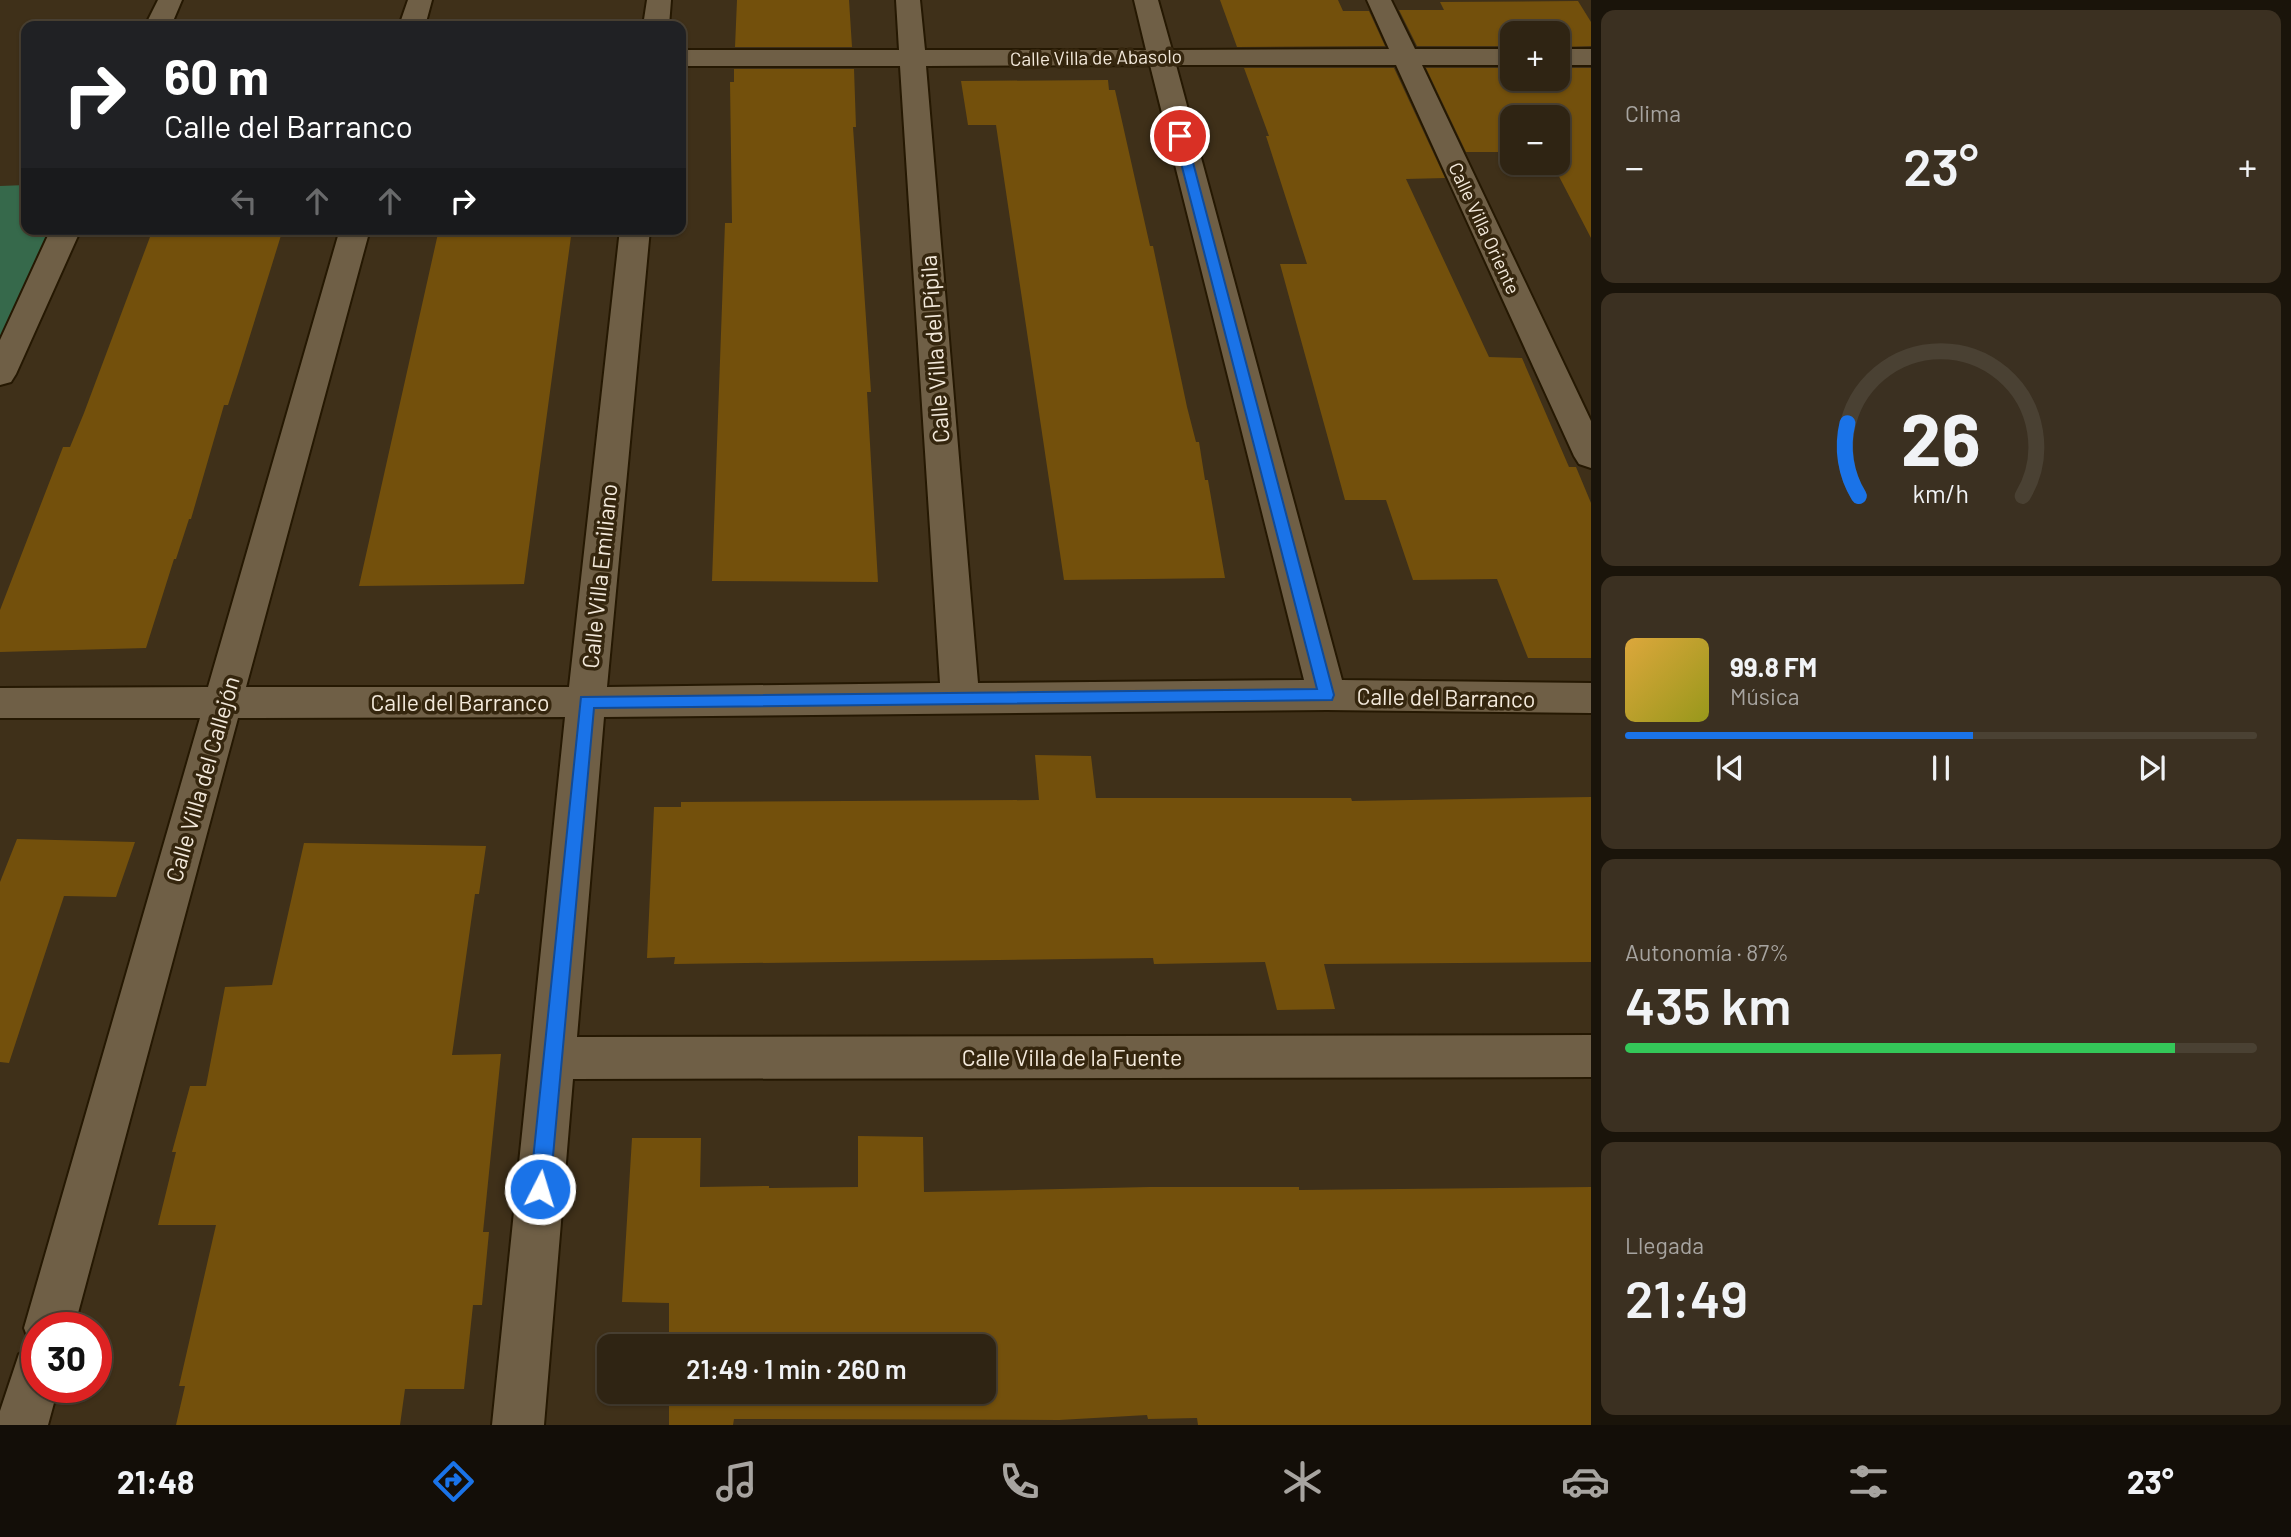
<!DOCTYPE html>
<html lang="es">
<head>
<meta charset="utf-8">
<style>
  body { margin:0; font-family:Barlow,sans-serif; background:#3b3021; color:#f1f3f6; height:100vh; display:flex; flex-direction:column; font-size:26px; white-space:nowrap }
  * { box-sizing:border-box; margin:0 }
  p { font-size:23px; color:#a7a4a0 }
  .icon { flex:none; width:38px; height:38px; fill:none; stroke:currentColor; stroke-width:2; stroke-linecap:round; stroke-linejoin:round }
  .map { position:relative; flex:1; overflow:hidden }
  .details { display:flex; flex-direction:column; gap:10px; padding:10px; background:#1a140a; width:700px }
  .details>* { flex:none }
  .hud { position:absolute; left:21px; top:21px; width:665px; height:214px; border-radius:14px; box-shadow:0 2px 5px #0004,0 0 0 2px #4a4133; background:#202124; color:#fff; overflow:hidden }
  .controls { position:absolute; left:1500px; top:21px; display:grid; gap:14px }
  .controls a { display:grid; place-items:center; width:70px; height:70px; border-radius:14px; background:#2f2413; box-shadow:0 2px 5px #0004,0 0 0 2px #4a4133; font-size:35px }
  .speed { position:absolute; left:21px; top:1312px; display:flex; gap:14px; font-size:35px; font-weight:700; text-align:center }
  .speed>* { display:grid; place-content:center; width:91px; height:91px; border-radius:50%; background:#2f2413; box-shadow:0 2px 5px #0004,0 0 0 2px #4a4133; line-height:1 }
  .speed .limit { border:10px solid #d22; background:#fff; color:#111 }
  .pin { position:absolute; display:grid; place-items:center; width:60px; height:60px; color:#fff; margin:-30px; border:4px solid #fff; border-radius:50%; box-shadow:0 2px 7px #0007 }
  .me { position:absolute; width:77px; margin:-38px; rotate:5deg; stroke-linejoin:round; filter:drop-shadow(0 0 5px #0008) }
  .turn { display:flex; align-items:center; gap:24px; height:147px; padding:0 28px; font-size:32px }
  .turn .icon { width:91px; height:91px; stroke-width:2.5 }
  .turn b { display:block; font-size:49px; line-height:60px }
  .lanes { display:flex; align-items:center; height:66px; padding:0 28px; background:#0003; justify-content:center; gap:35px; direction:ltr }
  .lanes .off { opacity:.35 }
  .big { font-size:52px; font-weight:600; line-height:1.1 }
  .details .tile { flex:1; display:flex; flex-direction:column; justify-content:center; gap:10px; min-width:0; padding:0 24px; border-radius:14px; background:#3b3021 }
  .details .dial { align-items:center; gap:0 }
  .dial svg { height:182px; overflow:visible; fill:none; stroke:#4a4133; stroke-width:7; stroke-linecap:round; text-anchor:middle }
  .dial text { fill:#f1f3f6; stroke:none }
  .song { display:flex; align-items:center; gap:21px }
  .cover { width:84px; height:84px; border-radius:10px; background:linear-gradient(135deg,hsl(40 70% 55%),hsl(60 70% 35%)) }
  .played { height:7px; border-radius:4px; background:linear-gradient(90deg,#1a73e8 55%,#4a4133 55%) }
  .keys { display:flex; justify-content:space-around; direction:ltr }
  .heat { display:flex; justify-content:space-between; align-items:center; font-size:38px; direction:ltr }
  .charge { height:10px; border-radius:5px; background:linear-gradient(90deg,#34c759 87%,#4a4133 0) }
  .trip { position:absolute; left:597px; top:1334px; width:399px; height:70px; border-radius:14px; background:#2f2413; box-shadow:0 2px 5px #0004,0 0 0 2px #4a4133; font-weight:600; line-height:70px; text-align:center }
  .dock { display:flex; height:112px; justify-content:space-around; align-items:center; background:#130e08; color:#a7a4a0 }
  .dock .icon { width:49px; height:49px }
  .dock .current { color:#1a73e8 }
  .dock b { font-size:32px; color:#f1f3f6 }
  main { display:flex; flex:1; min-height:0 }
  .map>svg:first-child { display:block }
  .green { fill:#36694b }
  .building { fill:#73500c }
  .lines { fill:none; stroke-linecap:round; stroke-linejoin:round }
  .minor-casing { stroke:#251802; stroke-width:4 }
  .minor { fill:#6f5f46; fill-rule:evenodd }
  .route { fill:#1a73e8; stroke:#114b97; stroke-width:2 }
  .labels { text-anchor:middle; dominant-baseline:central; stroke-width:7; stroke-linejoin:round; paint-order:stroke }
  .far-street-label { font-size:19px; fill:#f3e9db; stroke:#35260e }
  .street-label { font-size:23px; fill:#f3e9db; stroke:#35260e }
</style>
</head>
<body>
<main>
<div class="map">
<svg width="1591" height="1425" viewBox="0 0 1591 1425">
  <rect width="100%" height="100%" fill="#3f3019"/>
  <path class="green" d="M26,185V229H57L0,349V186Z"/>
  <path class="building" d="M737,0H849L852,47H735Z
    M1220,0H1338L1343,11H1369L1385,46L1237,47Z
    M1578,1L1591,22V46L1558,47V33H1512V46H1417L1399,10H1444L1440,2Z
    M1244,68H1394L1445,178L1406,179L1489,357L1522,358L1569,467H1576L1591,503V658H1528L1497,579L1413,580L1386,500H1345L1280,264H1307L1266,136H1269Z
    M1558,68H1591V238L1552,163H1558V117H1512V152H1466L1426,68H1512V79H1558Z
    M734,69H854L856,127H853L871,392H867L878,582L712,581L725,223H732L730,82H734Z
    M1108,80L1109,90H1115L1150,246H1153L1187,407L1196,442H1199L1205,480H1208L1225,578L1064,580L996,125H968L961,81Z
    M153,229H283L239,371L228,405H224L191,519H189L176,559H174L146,648L0,652V610L63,447H70L84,413Z
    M439,229H572L524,584L359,586Z
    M1035,755L1091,756L1096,798H1351L1352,801L1591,797V962L1324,964L1335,1009L1277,1010L1265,962L1154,964L1153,958L674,964L675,957L647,958L654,807H681V802L1039,800Z
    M17,839L135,842L116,897L64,896L9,1063L0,1062V882Z
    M304,843L486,846L479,894H475L452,1055L501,1054L483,1232H489L482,1305H473L464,1389H405L400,1425H176L185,1386H179L216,1225H158L176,1152H172L190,1086H206L225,987L272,985Z
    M858,1136L923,1137L924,1192L1149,1187H1299V1190L1591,1187V1425H1198L1197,1418L1148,1419L1147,1415L1059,1420L734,1419L733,1425H669V1391H984V1346H669V1303L622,1302L632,1138H701L700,1187L769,1186V1188L858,1187Z"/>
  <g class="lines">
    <g class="minor-casing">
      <path id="minor" d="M158,0H182L171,26H145Z
        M408,0H432L425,26H399Z
        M647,0H671L669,26H643Z
        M896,0H920L925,50H1146L1134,0H1158L1172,50L1389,49L1367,0H1391L1415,49H1512V65H1422L1591,421V468L1579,464L1574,456L1396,65H1176L1342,680L1591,683V713L1327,710L604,717L577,1037L1591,1035V1077L573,1079L544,1425H492L565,717L238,718L74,1328H37V1388H58L48,1425H0V1411L19,1354L35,1347L31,1346L24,1328L200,718H0V688L208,687L340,229H370L246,687H569L620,229H650L607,687L940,683L900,66H681V50H899ZM1150,65L1304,680L978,683L926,66Z
        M1558,49H1591V65H1558Z
        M51,229H81L16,374L11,382L0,385V340Z"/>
    </g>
    <use href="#minor" class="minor"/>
  </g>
  <path class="route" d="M1176,133L1186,136L1334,695L1332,700L594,708L550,1189L547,1196L540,1199L533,1196L530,1189L581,697L1317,689L1174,136Z"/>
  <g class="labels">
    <g class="far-street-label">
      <text transform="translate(1096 57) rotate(-1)">Calle Villa de Abasolo</text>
      <text transform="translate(1485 228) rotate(65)">Calle Villa Oriente</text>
    </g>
    <g class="street-label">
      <text transform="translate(934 349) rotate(-94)">Calle Villa del Pípila</text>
      <text transform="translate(599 576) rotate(-84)">Calle Villa Emiliano</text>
      <text transform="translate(1446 697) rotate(1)">Calle del Barranco</text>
      <text x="460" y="702">Calle del Barranco</text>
      <text transform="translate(202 779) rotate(-74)">Calle Villa del Callejón</text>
      <text x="1072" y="1057">Calle Villa de la Fuente</text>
    </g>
  </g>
</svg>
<div class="controls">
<a>+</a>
<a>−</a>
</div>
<div class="speed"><div class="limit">30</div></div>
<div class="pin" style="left:1180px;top:136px;background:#d93025"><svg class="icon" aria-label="arrive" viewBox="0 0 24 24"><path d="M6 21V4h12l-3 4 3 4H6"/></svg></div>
<svg class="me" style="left:540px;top:1189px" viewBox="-20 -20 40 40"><circle r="17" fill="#1a73e8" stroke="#fff" stroke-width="3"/><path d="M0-11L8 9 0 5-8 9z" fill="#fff"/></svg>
<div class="trip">21:49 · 1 min · 260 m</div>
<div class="hud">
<div class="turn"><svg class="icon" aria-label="right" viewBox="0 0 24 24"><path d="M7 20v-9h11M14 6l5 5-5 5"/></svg><div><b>60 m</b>Calle del Barranco</div></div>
<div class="lanes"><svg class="icon off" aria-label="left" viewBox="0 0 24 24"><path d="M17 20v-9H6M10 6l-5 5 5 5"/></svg><svg class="icon off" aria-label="ahead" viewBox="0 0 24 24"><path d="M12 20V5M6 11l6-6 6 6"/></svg><svg class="icon off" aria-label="ahead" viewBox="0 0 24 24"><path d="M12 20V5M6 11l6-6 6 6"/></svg><svg class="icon" aria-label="right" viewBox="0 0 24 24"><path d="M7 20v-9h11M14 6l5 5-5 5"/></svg></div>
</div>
</div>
<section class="details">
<div class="tile"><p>Clima</p>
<div class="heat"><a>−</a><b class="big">23°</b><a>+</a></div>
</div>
<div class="tile dial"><svg viewBox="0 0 100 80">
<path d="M14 69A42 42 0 1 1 86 69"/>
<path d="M14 69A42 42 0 0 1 9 37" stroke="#1a73e8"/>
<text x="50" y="56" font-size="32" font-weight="700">26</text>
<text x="50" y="72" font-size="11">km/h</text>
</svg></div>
<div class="tile">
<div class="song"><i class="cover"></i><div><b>99.8 FM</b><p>Música</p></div></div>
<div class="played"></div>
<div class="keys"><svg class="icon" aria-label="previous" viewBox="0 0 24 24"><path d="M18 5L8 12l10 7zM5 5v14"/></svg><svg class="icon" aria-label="pause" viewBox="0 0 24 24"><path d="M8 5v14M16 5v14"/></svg><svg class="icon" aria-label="next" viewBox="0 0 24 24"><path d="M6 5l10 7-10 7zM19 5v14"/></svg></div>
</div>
<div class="tile"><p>Autonomía · 87%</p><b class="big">435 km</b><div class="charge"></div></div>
<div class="tile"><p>Llegada</p><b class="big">21:49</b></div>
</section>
</main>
<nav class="dock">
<b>21:48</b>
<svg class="icon current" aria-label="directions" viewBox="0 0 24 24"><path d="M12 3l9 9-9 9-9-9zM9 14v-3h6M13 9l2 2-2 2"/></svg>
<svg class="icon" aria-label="music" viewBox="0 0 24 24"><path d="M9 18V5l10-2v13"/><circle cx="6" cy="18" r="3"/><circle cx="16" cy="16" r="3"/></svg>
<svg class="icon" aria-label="phone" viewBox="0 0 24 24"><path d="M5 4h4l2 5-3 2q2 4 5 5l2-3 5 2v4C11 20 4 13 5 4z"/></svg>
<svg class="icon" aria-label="climate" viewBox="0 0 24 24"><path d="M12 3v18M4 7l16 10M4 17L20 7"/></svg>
<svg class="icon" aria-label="car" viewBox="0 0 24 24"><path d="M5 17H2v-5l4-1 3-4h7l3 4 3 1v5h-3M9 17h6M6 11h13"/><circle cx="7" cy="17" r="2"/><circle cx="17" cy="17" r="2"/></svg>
<svg class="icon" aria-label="filters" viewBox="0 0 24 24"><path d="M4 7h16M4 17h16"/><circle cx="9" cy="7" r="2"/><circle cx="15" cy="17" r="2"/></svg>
<b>23°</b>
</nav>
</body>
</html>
